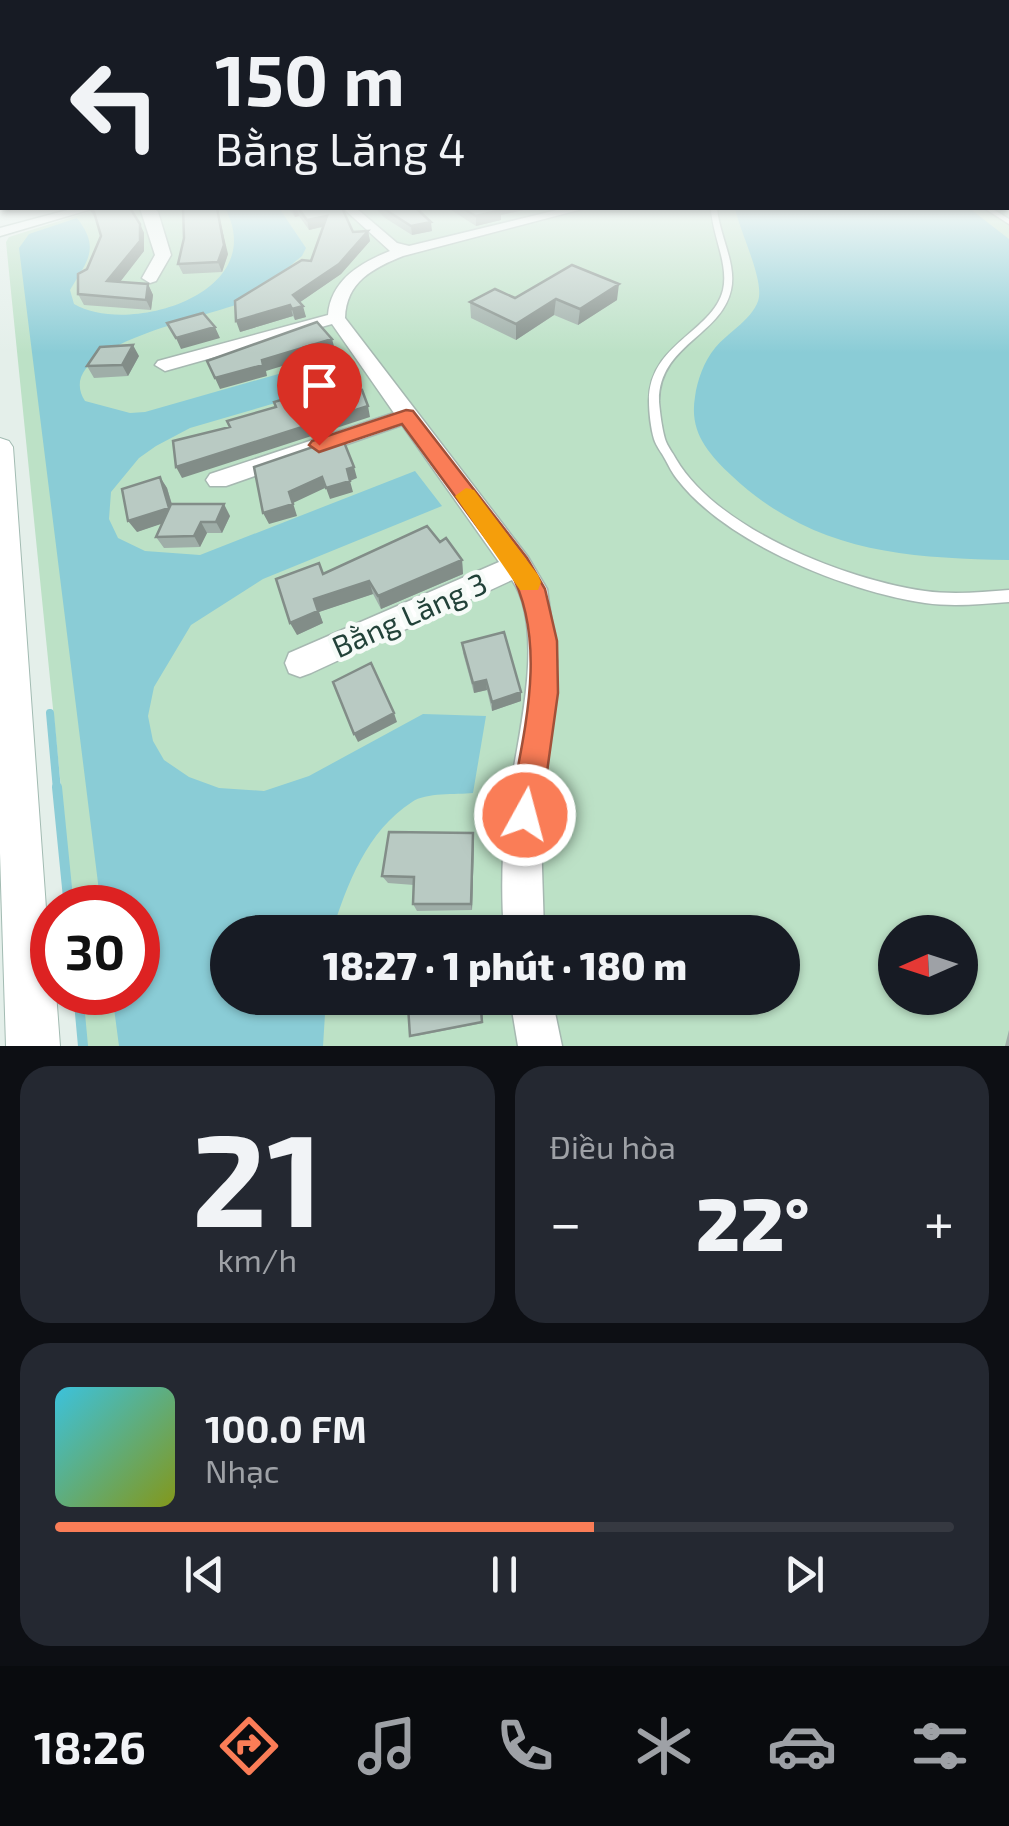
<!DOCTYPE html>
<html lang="vi">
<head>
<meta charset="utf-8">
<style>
  body { margin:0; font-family:"Exo 2",sans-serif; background:#242831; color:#f1f3f6; height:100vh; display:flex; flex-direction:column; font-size:38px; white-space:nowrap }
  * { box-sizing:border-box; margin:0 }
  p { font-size:32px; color:#9ea1a6 }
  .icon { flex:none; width:55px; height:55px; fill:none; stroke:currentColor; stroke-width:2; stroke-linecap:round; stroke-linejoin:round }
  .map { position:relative; height:1046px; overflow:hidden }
  .sheet { display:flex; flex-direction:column; gap:20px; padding:20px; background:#0d0f14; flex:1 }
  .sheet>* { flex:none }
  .hud { position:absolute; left:0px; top:0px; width:1010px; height:210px; box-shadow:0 2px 8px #0004; background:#171b24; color:#f1f3f6; overflow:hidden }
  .needle { width:65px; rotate:267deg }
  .tools { position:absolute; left:878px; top:915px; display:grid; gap:20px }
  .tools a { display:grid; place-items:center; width:100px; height:100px; border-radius:50%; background:#171b24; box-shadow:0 2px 8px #0004; font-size:50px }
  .speed { position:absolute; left:30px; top:885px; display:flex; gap:20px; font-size:50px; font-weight:700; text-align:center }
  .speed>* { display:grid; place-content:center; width:130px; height:130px; border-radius:50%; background:#171b24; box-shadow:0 2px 8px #0004; line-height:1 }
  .speed .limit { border:15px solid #d22; background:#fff; color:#111 }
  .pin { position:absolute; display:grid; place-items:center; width:85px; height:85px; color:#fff; margin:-102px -42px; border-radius:50% 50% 50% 0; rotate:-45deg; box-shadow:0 0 10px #0007 }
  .pin .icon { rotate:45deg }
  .me { position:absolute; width:110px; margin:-55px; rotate:7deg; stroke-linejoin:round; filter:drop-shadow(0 0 8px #0008) }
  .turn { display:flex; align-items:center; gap:35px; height:210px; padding:0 50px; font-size:45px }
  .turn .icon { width:130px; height:130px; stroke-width:2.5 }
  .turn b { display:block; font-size:70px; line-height:85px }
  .big { font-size:75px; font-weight:800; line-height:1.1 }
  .sheet .card { flex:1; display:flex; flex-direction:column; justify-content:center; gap:15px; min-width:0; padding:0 35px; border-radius:30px; background:#242831 }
  .sheet .dial { align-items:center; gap:0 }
  .dial b { font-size:130px; line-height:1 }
  .song { display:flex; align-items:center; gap:30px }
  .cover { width:120px; height:120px; border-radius:15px; background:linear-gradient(135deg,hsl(190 70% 55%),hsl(70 70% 35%)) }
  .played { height:10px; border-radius:5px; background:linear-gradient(90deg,#fa7d57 60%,#363941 60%) }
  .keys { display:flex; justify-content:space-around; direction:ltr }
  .heat { display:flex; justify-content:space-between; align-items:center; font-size:55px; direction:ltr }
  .sheet .tiles { flex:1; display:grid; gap:20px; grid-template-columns:1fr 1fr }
  .card:last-child { grid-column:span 2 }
  .trip { position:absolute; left:210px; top:915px; width:590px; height:100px; border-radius:50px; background:#171b24; box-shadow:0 2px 8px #0004; font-weight:800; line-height:100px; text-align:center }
  .tabs { display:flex; height:160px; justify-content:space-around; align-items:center; background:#090b0e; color:#9ea1a6 }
  .tabs .icon { width:70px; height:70px }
  .tabs .on { color:#fa7d57 }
  .tabs b { font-size:45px; color:#f1f3f6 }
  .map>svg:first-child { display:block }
  .green { fill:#bce1c6; fill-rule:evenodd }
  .water { fill:#8accd6 }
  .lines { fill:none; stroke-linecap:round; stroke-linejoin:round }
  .stream-far1 { stroke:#8accd6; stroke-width:8 }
  .stream { stroke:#8accd6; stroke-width:10 }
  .lane-casing { stroke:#a6b8b1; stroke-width:3 }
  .street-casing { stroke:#a6b8b1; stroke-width:3 }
  .secondary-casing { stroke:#a2bbb2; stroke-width:2 }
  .lane { fill:#fff; fill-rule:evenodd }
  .street { fill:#fff; fill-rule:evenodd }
  .secondary { fill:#fff; fill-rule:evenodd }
  .wall { fill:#9faea8 }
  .shaded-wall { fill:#828d88 }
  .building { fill:#b9cac3; stroke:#828d88; stroke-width:2.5 }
  .route { fill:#fa7d57; stroke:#a25139; stroke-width:2.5 }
  .slow { fill:#f59e0b }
  .labels { text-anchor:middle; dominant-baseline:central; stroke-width:9; stroke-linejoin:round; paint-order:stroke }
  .street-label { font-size:30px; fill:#224239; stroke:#f6fbf8 }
</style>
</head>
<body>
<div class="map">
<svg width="1009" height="1046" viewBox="0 0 1009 1046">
  <rect width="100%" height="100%" fill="#e4efea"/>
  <path class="green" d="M1009,206V1046H87L82,993L138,992V908L73,907L6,242L9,237L101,208ZM228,932H782V998H228ZM895,932H960V998H895Z"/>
  <path class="water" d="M225,208H279L306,248L302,256C284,270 267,290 247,300C219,316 48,344 85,401L130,413L145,412L338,357L354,380L190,428L156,446L139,458L111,492L109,519L118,538L145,551L200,555L415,471L442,506L263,579L191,625L154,687L148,716L153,741L164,760L189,777L219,788L264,791L309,776L423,714L486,716L473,793C456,795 426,792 412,802C367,831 347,884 332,932H228V998H326L323,1046H119L112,993L138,992V908L101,907L19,248L29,234L77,218C101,249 87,261 70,290L74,304C128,336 271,294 225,208Z
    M735,208H969L1009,239V560C904,558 813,552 732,476C708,453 689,432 695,397C697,381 704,361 715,348C727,333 756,317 759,297C762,275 740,232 735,208Z"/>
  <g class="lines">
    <path class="stream-far1" d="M50,713L57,790"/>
    <path class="stream" d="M57,787L69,908
      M78,992L83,1046"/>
    <g class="lane-casing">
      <path id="lane" d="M711,208H717C719,235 737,264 731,290C721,336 658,345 659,402C660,413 662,429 665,439C667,446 673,453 676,459C718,530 847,580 925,591C953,595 982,592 1009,590V602C981,604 953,607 925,603C846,591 727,544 677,479C672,473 669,466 665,459C662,453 656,446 654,439C651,429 649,412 649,401C649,343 712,333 723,290C729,264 712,235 711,208Z
        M984,208H991L1009,219V224Z"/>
    </g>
    <g class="street-casing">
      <path id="street" d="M75,208H95L0,236V228Z
        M140,208H154L158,212L171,255L156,281L150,283L142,278L155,255Z
        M343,208H356L397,243L409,246L565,208H586L403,256C373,268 346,282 345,318L528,557L547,589L557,661L541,836L544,932H504C501,893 502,855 506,816C513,754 549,634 512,580L311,673L300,677L289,673L285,663L289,653L499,562L402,425L226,486H210L206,480L210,474L394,413L332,324L165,371L155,365L158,361L328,315C331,280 360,263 390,251Z
        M510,998H552L562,1046H518Z"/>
    </g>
    <g class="secondary-casing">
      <path id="secondary" d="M0,438L9,441L13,447L52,992H56L60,1046H6L0,853Z"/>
    </g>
    <use href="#lane" class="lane"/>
    <use href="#street" class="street"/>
    <use href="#secondary" class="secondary"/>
  </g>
  <path class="wall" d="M88,208H132L144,233V251L120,282L148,284L153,295L151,310L84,305L78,294L87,269L101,236L96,219Z
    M288,208H342L353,232L368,231L370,241L341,274L300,302L306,317L295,320L293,316L240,332L311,261L323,227L309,230L299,216L295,217Z
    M375,208H416L432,231L412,235L385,218Z
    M448,208H533L501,215V220L476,226Z
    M228,254L222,272L183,274L178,264Z
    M515,298L617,300L578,325L554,315L516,340L471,318L470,302Z
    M139,356L128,376L94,378L87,366Z
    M160,477L167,488L172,504L230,516L222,533H207L200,547L164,548L156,537L162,523L137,532Z
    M440,542L462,560L463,574L381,609L373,594L319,612L323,623L297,635L323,574Z
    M462,643L521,701L492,711L487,690L474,693L463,653Z
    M473,833L474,842L472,910L417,911L413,904L414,885L388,883L382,876Z
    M370,998H482L483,1023L416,1036L408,1008L377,1014L370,1013Z
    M1009,1030V1046H1005Z"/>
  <path class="shaded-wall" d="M217,208L228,254L222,272L218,262Z
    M292,208H297L299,216L295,217Z
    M496,208H533L501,215V220L476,226V216Z
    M327,216L329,225L309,230L307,220Z
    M431,222L432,231L412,235L411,226Z
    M140,224L144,233V251L113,291L107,281Z
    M368,231L370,241L341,274L296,305L293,295Z
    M148,284L153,295L151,310L146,300Z
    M619,284L617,300L578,325L580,309Z
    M556,299L554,315L516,340V324Z
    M290,305L293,316L240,332L236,321Z
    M303,306L306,317L295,320L292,309Z
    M215,327L220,338L181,349L176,338Z
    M332,339L335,350L266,371L267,376L220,389L215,378L262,360Z
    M133,345L139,356L128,376L122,365Z
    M368,406L370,417L182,478L176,467Z
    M354,467L357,478L350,481L347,469Z
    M160,477L167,488L176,519L137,532L128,521Z
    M322,477L325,488L293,503L297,516L269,524L263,513L289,492Z
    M350,481L353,492L330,499L326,488Z
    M224,504L230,516L222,533L216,522Z
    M201,522L207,533L200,547L194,536Z
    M462,560L463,574L381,609L378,596Z
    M369,581L373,594L319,612L323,623L297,635L290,623L314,599Z
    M486,680L487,690L474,693L473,683Z
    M521,692V701L492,711V702Z
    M394,713L397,722L358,742L354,734Z
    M473,833L474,842L472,910L471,904Z"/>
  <path class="building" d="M89,208H130L140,224V241L107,281L148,284L146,300L78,294V274L87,269L101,236L94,212Z
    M183,208H217L224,245L218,262L178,264L184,238Z
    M298,208H342L353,232L368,231L339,264L293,295L303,306L292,309L290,305L236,321L235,301L302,260L311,261L327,216L307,220Z
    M383,208H416L431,222L411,226Z
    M462,208H497L501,210L476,216Z
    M572,265L619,284L580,309L556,299L516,324L470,302L495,289L515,298Z
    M203,313L215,327L176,338L167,323Z
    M317,322L332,339L262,360L263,365L215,378L207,361Z
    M133,345L122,365L87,366L100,347Z
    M354,383L356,391L362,390L368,406L176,467L173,441L230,427L227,421L276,407L274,402L298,395L306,409L341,399L337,386Z
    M342,437L354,467L347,469L350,481L326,488L322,477L289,492L293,504L263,513L254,467Z
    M160,477L169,508L128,521L122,489Z
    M171,504H224L216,522H201L194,536L156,537Z
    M427,526L440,542L446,538L462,560L378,596L369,581L314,599L318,611L290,623L276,579L319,563L323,574Z
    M504,632L521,692L492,702L486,680L473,683L462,643Z
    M371,663L394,713L354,734L333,682Z
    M389,832L473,833L471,904H413L414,877L382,876Z
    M370,998H480L482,1022L410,1036L408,1006L370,1013Z"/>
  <linearGradient id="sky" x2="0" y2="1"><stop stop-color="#82bee1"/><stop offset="0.58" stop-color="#f3f8f6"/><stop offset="1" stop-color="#f3f8f6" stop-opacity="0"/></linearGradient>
  <rect width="1009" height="353" fill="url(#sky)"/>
  <path class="route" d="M406,410L413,411L527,558L545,589L557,641L558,693L541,815L537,827L525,832L513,827L509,815C522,738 550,645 510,571L402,424L319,452L309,445L312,441Z"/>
  <path class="slow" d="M466,488L474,490L538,575L541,582L538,590H520L455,496Z"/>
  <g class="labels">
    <g class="street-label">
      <text transform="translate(409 614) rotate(-24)">Bằng Lăng 3</text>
    </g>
  </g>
</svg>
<div class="tools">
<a><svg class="needle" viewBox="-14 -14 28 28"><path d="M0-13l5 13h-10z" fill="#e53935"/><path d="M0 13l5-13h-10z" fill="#9ea1a6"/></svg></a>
</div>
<div class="speed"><div class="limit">30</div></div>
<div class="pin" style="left:319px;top:445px;background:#d93025"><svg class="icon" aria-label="arrive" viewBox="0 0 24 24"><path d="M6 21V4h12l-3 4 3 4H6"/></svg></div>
<svg class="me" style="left:525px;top:815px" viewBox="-20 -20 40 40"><circle r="17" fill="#fa7d57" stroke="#fff" stroke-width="3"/><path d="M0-11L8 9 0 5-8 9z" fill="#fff"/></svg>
<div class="trip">18:27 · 1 phút · 180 m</div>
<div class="hud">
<div class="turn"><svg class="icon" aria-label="left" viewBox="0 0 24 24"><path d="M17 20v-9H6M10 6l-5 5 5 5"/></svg><div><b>150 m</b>Bằng Lăng 4</div></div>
</div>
</div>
<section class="sheet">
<div class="tiles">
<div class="card dial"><b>21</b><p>km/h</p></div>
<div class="card"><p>Điều hòa</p>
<div class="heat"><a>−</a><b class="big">22°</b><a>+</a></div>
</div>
<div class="card">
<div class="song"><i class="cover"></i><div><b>100.0 FM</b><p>Nhạc</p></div></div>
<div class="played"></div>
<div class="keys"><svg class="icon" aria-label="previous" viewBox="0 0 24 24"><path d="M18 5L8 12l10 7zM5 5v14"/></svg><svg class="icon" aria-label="pause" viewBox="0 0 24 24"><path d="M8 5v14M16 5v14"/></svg><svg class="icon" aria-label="next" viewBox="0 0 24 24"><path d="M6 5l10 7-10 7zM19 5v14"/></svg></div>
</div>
</div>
</section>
<nav class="tabs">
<b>18:26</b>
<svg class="icon on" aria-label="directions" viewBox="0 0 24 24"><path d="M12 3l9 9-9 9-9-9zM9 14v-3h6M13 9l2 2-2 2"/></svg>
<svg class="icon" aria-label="music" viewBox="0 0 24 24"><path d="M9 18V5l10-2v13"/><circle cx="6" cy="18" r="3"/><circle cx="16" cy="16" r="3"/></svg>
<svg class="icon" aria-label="phone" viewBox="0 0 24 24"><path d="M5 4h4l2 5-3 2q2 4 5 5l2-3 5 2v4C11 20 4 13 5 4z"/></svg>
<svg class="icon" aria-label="climate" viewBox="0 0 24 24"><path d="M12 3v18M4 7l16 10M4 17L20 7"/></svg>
<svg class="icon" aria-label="car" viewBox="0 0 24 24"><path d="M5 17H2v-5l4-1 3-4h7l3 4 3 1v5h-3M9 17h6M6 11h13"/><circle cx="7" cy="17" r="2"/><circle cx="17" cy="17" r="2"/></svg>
<svg class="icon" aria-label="filters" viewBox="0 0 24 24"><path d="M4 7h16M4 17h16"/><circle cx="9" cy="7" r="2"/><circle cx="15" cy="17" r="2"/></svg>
</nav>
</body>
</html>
